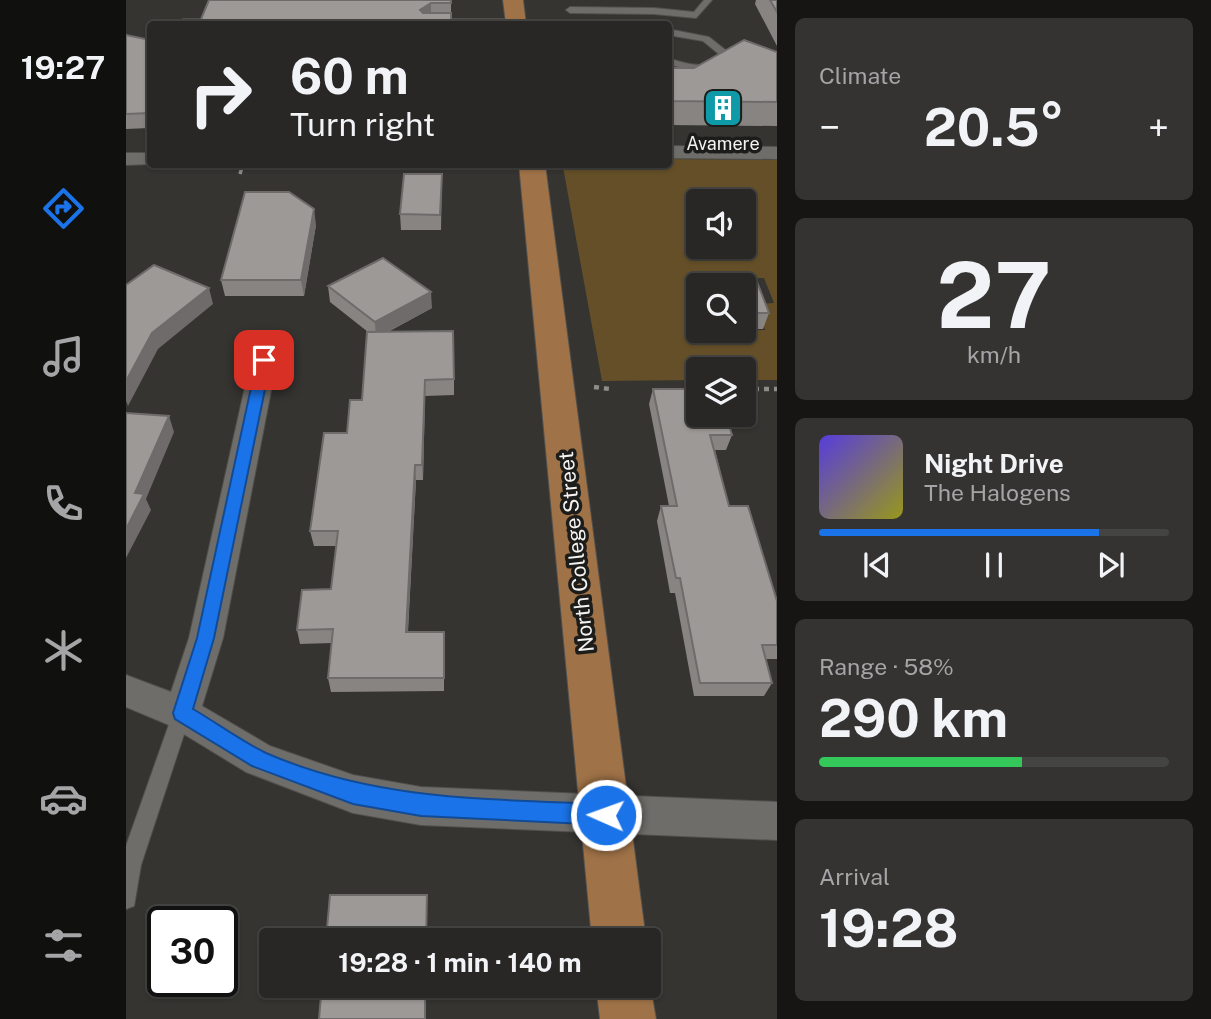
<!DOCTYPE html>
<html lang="en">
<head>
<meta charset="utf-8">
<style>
  body { margin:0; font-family:"Public Sans",sans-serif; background:#343332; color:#f1f3f6; height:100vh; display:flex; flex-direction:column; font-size:26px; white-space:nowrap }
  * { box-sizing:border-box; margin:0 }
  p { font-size:23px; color:#a5a5a7 }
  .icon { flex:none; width:38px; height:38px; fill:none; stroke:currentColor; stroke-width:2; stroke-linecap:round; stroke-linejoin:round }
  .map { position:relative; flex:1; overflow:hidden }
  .details { display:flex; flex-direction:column; gap:18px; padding:18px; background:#161514; width:434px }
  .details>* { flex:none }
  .banner { position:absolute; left:21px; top:21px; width:525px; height:147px; border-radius:7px; box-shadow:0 2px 5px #0004,0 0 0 2px #444442; background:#282725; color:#f1f3f6; overflow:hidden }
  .tools { position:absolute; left:560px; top:189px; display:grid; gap:14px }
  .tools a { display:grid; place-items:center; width:70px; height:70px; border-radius:7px; background:#282725; box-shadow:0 2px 5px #0004,0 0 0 2px #444442; font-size:35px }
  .speed { position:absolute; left:21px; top:906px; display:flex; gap:14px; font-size:35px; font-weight:700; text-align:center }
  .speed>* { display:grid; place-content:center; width:91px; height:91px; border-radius:50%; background:#282725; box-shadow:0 2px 5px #0004,0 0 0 2px #444442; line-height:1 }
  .speed .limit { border:4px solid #111; border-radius:10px; background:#fff; color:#111 }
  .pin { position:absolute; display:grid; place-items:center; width:60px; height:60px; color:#fff; margin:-30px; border-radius:14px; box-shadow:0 4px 10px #0006 }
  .me { position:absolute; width:77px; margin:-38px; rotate:272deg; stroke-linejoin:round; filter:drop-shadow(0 0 5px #0008) }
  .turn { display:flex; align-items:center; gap:24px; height:147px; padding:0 28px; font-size:32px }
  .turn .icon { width:91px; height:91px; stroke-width:2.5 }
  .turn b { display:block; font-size:49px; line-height:60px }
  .big { font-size:52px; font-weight:700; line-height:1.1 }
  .details .tile { flex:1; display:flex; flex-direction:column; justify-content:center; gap:10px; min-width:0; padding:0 24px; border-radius:10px; background:#343332 }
  .details .dial { align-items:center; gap:0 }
  .dial b { font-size:91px; line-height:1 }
  .song { display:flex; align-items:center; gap:21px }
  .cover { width:84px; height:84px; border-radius:10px; background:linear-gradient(135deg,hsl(250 70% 55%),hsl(60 70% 35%)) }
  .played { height:7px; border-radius:4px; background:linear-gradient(90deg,#1a73e8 80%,#444442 80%) }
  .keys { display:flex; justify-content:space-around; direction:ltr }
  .heat { display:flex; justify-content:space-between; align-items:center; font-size:38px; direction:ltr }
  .charge { height:10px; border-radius:5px; background:linear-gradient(90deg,#34c759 58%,#444442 0) }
  .trip { position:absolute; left:133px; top:928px; width:402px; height:70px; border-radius:7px; background:#282725; box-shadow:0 2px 5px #0004,0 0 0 2px #444442; font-weight:700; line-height:70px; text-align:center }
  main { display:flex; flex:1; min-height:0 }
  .menu { display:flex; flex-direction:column; width:126px; justify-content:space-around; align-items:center; background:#10100f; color:#a5a5a7 }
  .menu .icon { width:49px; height:49px }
  .menu .current { color:#1a73e8 }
  .menu b { font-size:32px; color:#f1f3f6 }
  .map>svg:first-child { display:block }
  .green { fill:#644f28; fill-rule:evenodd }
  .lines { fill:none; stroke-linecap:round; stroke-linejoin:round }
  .service-casing { stroke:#51504d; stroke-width:2 }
  .minor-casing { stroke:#51504d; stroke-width:2 }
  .primary-casing { stroke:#51504d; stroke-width:2 }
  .path-far1 { stroke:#8e8d8a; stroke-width:3.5; stroke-dasharray:4.5 4.5; stroke-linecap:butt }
  .path { stroke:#8e8d8a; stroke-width:4.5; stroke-dasharray:5 5; stroke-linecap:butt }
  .service { fill:#6e6d69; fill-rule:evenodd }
  .minor { fill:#6e6d69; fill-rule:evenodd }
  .primary { fill:#9f7247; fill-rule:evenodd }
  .wall { fill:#878482 }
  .shaded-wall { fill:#6e6b6a }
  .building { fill:#9d9997; stroke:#6e6b6a; stroke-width:2 }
  .route { fill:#1a73e8; stroke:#114b97; stroke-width:2 }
  .labels { text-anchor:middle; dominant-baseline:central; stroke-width:7; stroke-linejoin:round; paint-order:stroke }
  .far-poi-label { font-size:18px; fill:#f5f4f2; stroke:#1c1c1a }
  .street-label { font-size:21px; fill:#f5f4f2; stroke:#1c1c1a }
</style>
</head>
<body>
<main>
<nav class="menu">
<b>19:27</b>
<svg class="icon current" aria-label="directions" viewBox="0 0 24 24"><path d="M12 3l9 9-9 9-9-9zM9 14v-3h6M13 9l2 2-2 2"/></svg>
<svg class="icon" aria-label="music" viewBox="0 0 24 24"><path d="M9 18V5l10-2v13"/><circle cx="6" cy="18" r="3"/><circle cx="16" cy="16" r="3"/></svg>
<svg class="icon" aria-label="phone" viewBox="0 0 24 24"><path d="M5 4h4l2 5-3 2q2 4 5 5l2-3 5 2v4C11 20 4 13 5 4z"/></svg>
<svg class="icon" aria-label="climate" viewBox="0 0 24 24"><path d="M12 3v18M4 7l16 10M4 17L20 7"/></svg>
<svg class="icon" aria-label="car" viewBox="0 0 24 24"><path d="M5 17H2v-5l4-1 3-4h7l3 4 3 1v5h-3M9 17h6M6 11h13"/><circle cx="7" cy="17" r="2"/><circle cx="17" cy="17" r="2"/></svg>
<svg class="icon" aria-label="filters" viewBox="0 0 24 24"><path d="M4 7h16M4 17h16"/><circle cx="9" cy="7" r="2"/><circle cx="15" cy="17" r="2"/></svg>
</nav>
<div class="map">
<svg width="651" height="1019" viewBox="0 0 651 1019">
  <rect width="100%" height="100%" fill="#353431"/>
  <path class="green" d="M543,159L651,160V380H618V369H572V380L476,381L437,167L542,164ZM572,201H618V247H572ZM601,278H638L648,303L630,304L639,330L572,331V315L564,289Z"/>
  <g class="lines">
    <g class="service-casing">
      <path id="service" d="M578,0H586L570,18L528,14L444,13L440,10L444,7L528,8L568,12Z
        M542,29L583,37L602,52C601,79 559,69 542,64V58C558,63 584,72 594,55L577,41L542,35Z
        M56,704L63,707L65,713L15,865L8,906L0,909V846L47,713L49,707Z"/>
    </g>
    <g class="minor-casing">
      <path id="minor" d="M57,19H73L81,24H49Z
        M305,19H390L398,24H297Z
        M542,146L651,147V159L542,158Z
        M0,153H24L26,164L0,165Z
        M138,351L147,354L151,360L97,638L76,706L144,746L227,775L295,787L651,802V840L295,825L227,813L120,772L43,725L0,707V675L45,692L63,638L125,360L129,354Z"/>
    </g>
    <g class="primary-casing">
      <path id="primary" d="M377,0H397L400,24H380Z
        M393,164H419L520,940H466Z
        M523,979L530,1019H474L470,985H523Z"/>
    </g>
    <path class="path-far1" d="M114,174L117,164"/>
    <path class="path" d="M468,387L484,389
      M618,389H651"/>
    <use href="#service" class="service"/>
    <use href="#minor" class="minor"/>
    <use href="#primary" class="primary"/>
  </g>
  <path class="wall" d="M325,0V24H73Z
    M630,0H651V46L629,4Z
    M0,35L24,40V128L0,129Z
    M651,52V126L542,125V68H568Z
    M316,174L315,230H275L274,214Z
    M190,225L178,296H99L95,280Z
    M571,274H628L643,313L637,329H618V285H572V308L567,290Z
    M202,286L306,308L262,332L328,379V395L299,396L297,480H290L282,632H318V691L205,692L202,678L206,643L174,644L171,630L205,589L210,546H188L184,531L221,433L236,400L242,332L204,302Z
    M527,389L606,435L600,450H589L603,506L651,601V659H639L646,683L638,696H568L549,593H544L531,521L535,506H543L523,404Z"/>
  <path class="shaded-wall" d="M305,3V16L294,24V10Z
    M188,209L190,225L178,296L175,280Z
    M83,288L87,304L32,349L2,406L0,401V381L26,333Z
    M305,292L306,308L250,338L249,322Z
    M299,380V396L297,480L296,465Z
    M43,416L48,432L20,499L25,510L0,558V529L9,493Z
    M289,465L290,480L281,646L280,632Z"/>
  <path class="building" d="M83,0H325V3H305L294,10L297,13H325V24H73Z
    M644,0H651V12Z
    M0,35L24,40V113L0,114Z
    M618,40L651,52V102L542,101V68H568Z
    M278,174H316L314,215L274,214Z
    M119,192H163L188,209L175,280H95Z
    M257,258L305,292L249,322L202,286Z
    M28,265L83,288L26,333L0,381V285Z
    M571,274H628L643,313H618V285H574Z
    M327,331L328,379L299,380L296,465H289L280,632H318V678H202L207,629L171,630L176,590L205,589L212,531H184L198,433H221L224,400H236L241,332Z
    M527,389H572V415H600L606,435H584L603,506H622L651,601V645H636L646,683H574L554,578H550L535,506H551Z
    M0,413L43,416L9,493L18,494L0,529Z
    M204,895H301L300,940H200Z
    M196,985H299V1019H193Z"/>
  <path class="route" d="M138,355L145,360L88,638L67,709C91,723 115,741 140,753C250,801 363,799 480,804L488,807L491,815L488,822L480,825L295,816L227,804L126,766L49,719L47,713L71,638L131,360Z"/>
  <defs>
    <g id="building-square" transform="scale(2.0125)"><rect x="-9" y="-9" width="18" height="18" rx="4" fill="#0f9aa8" stroke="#1c1c1a"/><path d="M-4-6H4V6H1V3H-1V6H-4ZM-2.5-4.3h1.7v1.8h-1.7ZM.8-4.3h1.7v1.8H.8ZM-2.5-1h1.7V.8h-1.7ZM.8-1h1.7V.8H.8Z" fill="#fff"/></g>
  </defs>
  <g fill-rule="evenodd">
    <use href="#building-square" x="597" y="108"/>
  </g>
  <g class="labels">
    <g class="far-poi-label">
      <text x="597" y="143">Avamere</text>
    </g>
    <g class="street-label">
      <text transform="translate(450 552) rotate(-96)">North College Street</text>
    </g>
  </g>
</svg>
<div class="tools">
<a><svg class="icon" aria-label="sound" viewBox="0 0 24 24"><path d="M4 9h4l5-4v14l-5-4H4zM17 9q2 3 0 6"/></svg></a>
<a><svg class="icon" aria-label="search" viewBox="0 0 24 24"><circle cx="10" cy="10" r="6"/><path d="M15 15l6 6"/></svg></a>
<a><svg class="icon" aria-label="layers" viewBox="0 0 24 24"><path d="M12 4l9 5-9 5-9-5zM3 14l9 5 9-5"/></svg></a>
</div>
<div class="speed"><div class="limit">30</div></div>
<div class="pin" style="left:138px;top:360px;background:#d93025"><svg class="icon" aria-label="arrive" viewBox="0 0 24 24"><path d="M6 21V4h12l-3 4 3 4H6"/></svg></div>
<svg class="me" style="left:480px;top:815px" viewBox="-20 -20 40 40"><circle r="17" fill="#1a73e8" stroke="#fff" stroke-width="3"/><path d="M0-11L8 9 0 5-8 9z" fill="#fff"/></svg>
<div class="trip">19:28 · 1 min · 140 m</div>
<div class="banner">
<div class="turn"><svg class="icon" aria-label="right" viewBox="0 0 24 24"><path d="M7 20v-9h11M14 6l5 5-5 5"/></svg><div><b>60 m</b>Turn right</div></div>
</div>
</div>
<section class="details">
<div class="tile"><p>Climate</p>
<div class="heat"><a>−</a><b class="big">20.5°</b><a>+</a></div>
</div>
<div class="tile dial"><b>27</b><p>km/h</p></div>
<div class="tile">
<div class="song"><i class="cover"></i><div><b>Night Drive</b><p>The Halogens</p></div></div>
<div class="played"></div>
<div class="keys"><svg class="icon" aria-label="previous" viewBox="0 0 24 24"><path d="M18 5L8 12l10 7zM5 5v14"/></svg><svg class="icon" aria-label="pause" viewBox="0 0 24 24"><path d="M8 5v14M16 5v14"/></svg><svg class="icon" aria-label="next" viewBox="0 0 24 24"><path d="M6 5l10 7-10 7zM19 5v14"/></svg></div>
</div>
<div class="tile"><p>Range · 58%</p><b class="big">290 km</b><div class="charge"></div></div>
<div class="tile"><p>Arrival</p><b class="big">19:28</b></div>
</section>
</main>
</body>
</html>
